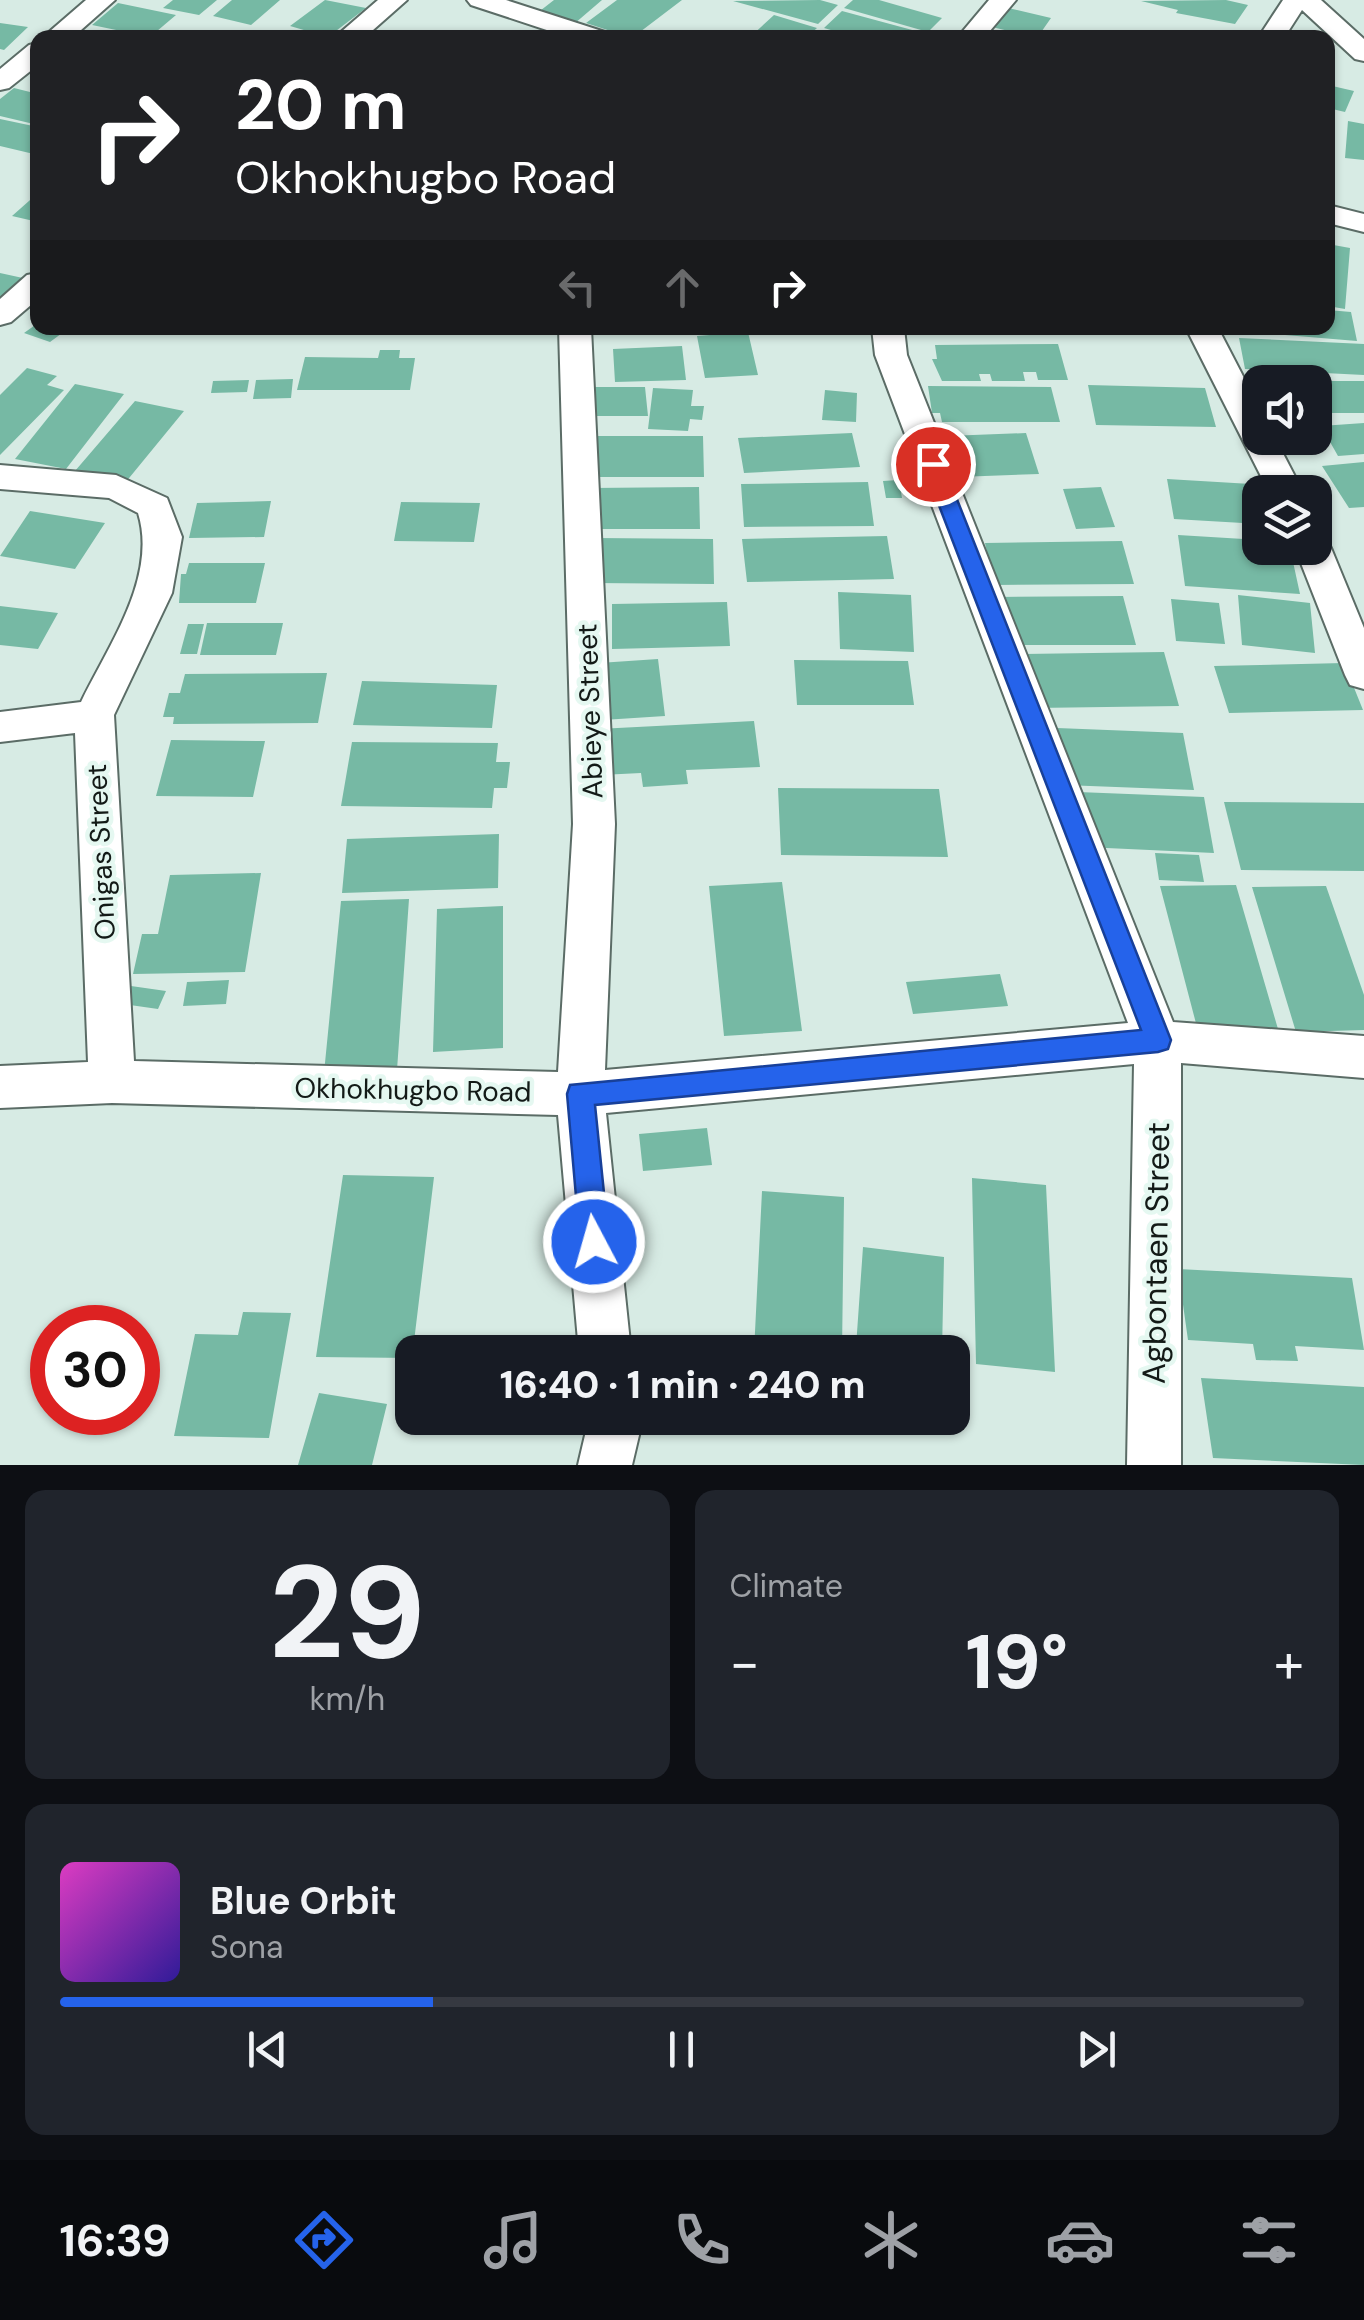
<!DOCTYPE html>
<html lang="en">
<head>
<meta charset="utf-8">
<style>
  body { margin:0; font-family:"DM Sans",sans-serif; background:#20242c; color:#f1f3f6; height:100vh; display:flex; flex-direction:column; font-size:38px; white-space:nowrap }
  * { box-sizing:border-box; margin:0 }
  p { font-size:32px; color:#9ea1a6 }
  .icon { flex:none; width:55px; height:55px; fill:none; stroke:currentColor; stroke-width:2; stroke-linecap:round; stroke-linejoin:round }
  .map { position:relative; height:1465px; overflow:hidden }
  .details { display:flex; flex-direction:column; gap:25px; padding:25px; background:#0d0f14; flex:1 }
  .details>* { flex:none }
  .banner { position:absolute; left:30px; top:30px; width:1305px; height:305px; border-radius:20px; box-shadow:0 2px 8px #0004; background:#202124; color:#fff; overflow:hidden }
  .controls { position:absolute; left:1242px; top:365px; display:grid; gap:20px }
  .controls a { display:grid; place-items:center; width:90px; height:90px; border-radius:20px; background:#171b24; box-shadow:0 2px 8px #0004; font-size:50px }
  .speed { position:absolute; left:30px; top:1305px; display:flex; gap:20px; font-size:50px; font-weight:700; text-align:center }
  .speed>* { display:grid; place-content:center; width:130px; height:130px; border-radius:50%; background:#171b24; box-shadow:0 2px 8px #0004; line-height:1 }
  .speed .limit { border:15px solid #d22; background:#fff; color:#111 }
  .pin { position:absolute; display:grid; place-items:center; width:85px; height:85px; color:#fff; margin:-42px; border:5px solid #fff; border-radius:50%; box-shadow:0 2px 10px #0007 }
  .me { position:absolute; width:110px; margin:-55px; rotate:354deg; stroke-linejoin:round; filter:drop-shadow(0 0 8px #0008) }
  .turn { display:flex; align-items:center; gap:35px; height:210px; padding:0 40px; font-size:45px }
  .turn .icon { width:130px; height:130px; stroke-width:2.5 }
  .turn b { display:block; font-size:70px; line-height:85px }
  .lanes { display:flex; align-items:center; height:95px; padding:0 40px; background:#0003; justify-content:center; gap:50px; direction:ltr }
  .lanes .off { opacity:.35 }
  .big { font-size:75px; font-weight:800; line-height:1.1 }
  .details .widget { flex:1; display:flex; flex-direction:column; justify-content:center; gap:15px; min-width:0; padding:0 35px; border-radius:20px; background:#20242c }
  .details .dial { align-items:center; gap:0 }
  .dial b { font-size:130px; line-height:1 }
  .song { display:flex; align-items:center; gap:30px }
  .cover { width:120px; height:120px; border-radius:15px; background:linear-gradient(135deg,hsl(310 70% 55%),hsl(250 70% 35%)) }
  .played { height:10px; border-radius:5px; background:linear-gradient(90deg,#2563eb 30%,#363941 30%) }
  .keys { display:flex; justify-content:space-around; direction:ltr }
  .heat { display:flex; justify-content:space-between; align-items:center; font-size:55px; direction:ltr }
  .details .tiles { flex:1; display:grid; gap:25px; grid-template-columns:1fr 1fr }
  .widget:last-child { grid-column:span 2 }
  .trip { position:absolute; left:395px; top:1335px; width:575px; height:100px; border-radius:20px; background:#171b24; box-shadow:0 2px 8px #0004; font-weight:800; line-height:100px; text-align:center }
  .menu { display:flex; height:160px; justify-content:space-around; align-items:center; background:#090b0e; color:#9ea1a6 }
  .menu .icon { width:70px; height:70px }
  .menu .selected { color:#2563eb }
  .menu b { font-size:45px; color:#f1f3f6 }
  .map>svg:first-child { display:block }
  .building { fill:#76b9a4 }
  .lines { fill:none; stroke-linecap:round; stroke-linejoin:round }
  .minor-casing { stroke:#5b6c66; stroke-width:4 }
  .minor { fill:#fff; fill-rule:evenodd }
  .route { fill:#2563eb; stroke:#184099; stroke-width:2.5 }
  .labels { text-anchor:middle; dominant-baseline:central; stroke-width:9; stroke-linejoin:round; paint-order:stroke }
  .street-label { font-size:28px; fill:#131a17; stroke:#e5f8f1 }
  .near-street-label { font-size:32px; fill:#131a17; stroke:#e5f8f1 }
</style>
</head>
<body>
<div class="map">
<svg width="1364" height="1465" viewBox="0 0 1364 1465">
  <rect width="100%" height="100%" fill="#d7ebe4"/>
  <path class="building" d="M173,0H217L199,15L163,8Z
    M232,0H280L251,25L213,16Z
    M325,0L366,8L328,37L290,26Z
    M554,0H602L574,24L536,14Z
    M617,0H682L632,38L586,23Z
    M820,0L838,5L818,24L733,1Z
    M853,0H879L942,18L928,32L844,8Z
    M1226,0L1248,5L1235,24L1176,13L1178,10L1141,1Z
    M118,3L176,15L150,37L92,25Z
    M1008,8L1051,18L1037,38L992,27Z
    M842,11L927,34L924,38H858L824,28Z
    M774,15L817,28L806,38H749Z
    M0,23L28,27L4,50L0,49Z
    M1328,85L1354,91L1345,112L1328,108Z
    M14,88L38,94V125L0,116V99Z
    M0,119L38,127V155L0,146Z
    M1348,121L1364,124V160L1345,158Z
    M38,193V222L12,216Z
    M1328,244L1350,248L1345,309L1328,306Z
    M0,273L32,280L0,313Z
    M1328,310L1351,312L1357,341L1249,332L1248,328H1328Z
    M38,323V328H69L50,342L24,333Z
    M918,328H1028L1029,331L919,334Z
    M748,332L758,375L705,378L697,336Z
    M1239,338L1364,344V375L1245,369Z
    M1058,344L1068,380H1038L1036,372H1023L1025,381H992L990,374H979L981,381H942L932,359H937L935,345Z
    M682,346L686,380L615,382L613,349Z
    M380,350H400L399,358H415L410,390H297L305,357L378,358Z
    M27,368L57,376L47,385L64,390L0,455V395Z
    M293,379L291,398L253,399L256,380Z
    M249,380L247,392L211,393L213,381Z
    M1315,381H1364V413H1315Z
    M75,384L124,394L66,469L15,459Z
    M1088,385L1205,388L1216,427L1096,425Z
    M928,386L1051,387L1060,422H942L940,413H932Z
    M587,387H645L648,416H585Z
    M653,388L693,390L691,406H704L702,420L690,419L688,431L648,429Z
    M825,390L857,393L856,422L822,420Z
    M135,401L184,411L125,483L75,471Z
    M1364,423V454L1338,456L1321,426Z
    M852,433L860,467L744,473L738,438Z
    M1026,433L1039,474L958,477L947,436Z
    M597,436H703L704,477H595Z
    M1364,462V507L1349,508L1322,466Z
    M1167,479L1251,484L1260,524L1174,519Z
    M899,480L902,498H886L883,481Z
    M868,482L874,526L744,527L741,484Z
    M699,487L700,529H589L591,488Z
    M1101,487L1115,527L1076,529L1063,489Z
    M271,501L264,537L189,538L197,503Z
    M401,502L480,503L474,542L394,541Z
    M30,511L105,523L75,569L0,556Z
    M1178,535L1260,540V548H1290L1300,594L1185,586Z
    M887,536L894,579L747,582L742,539Z
    M595,538L713,539L714,584L593,583Z
    M1122,541L1134,584L994,585L985,543Z
    M189,563H265L256,603H179L181,574H186Z
    M838,592L911,595L914,652L840,649Z
    M1238,595L1310,603L1315,653L1242,645Z
    M1123,596L1136,645H1006L997,597Z
    M1171,599L1219,603L1225,644L1176,641Z
    M727,602L730,646L612,649V604Z
    M0,606L58,613L38,649L0,645Z
    M207,623H283L276,655H200Z
    M188,624H204L197,654H180Z
    M1164,652L1179,706L1034,708L1023,654Z
    M658,659L665,716L603,720L599,663Z
    M794,660L908,661L914,705H797Z
    M1344,663L1363,710L1229,713L1214,666Z
    M327,673L318,723L173,724L174,717H163L169,693H180L185,674Z
    M362,681L497,685L492,728L353,725Z
    M754,721L760,767L686,770L688,784L643,787L641,773L601,775L598,729Z
    M1057,728L1183,733L1194,790L1064,785Z
    M171,740L265,741L253,797L156,796Z
    M352,742L498,743L496,762H510L507,788H494L492,808L341,806Z
    M778,788L939,789L948,857L781,855Z
    M1078,792L1204,797L1214,853L1085,847Z
    M1224,802L1364,803V871L1241,870Z
    M499,834L498,888L342,893L347,839Z
    M1155,853L1199,855L1204,882L1159,880Z
    M261,873L245,972L133,974L142,934H158L170,875Z
    M782,882L802,1031L724,1036L709,886Z
    M1236,885L1278,1029L1198,1031L1160,886Z
    M1326,886L1364,995V1030L1296,1032L1252,887Z
    M409,899L397,1070L324,1073L341,901Z
    M503,906V1048L433,1052L437,909Z
    M1000,974L1008,1006L913,1014L906,982Z
    M229,980L226,1004L183,1006L187,982Z
    M131,986L166,991L158,1009L123,1004Z
    M707,1128L712,1165L643,1171L639,1134Z
    M343,1175L434,1177L412,1358L316,1357Z
    M972,1178L1046,1185L1055,1372L976,1364Z
    M762,1191L844,1197L842,1352H754Z
    M863,1247L944,1257L942,1352L856,1347Z
    M1178,1269L1352,1278L1364,1350L1295,1346L1298,1361L1256,1360L1253,1344L1188,1340Z
    M243,1312L291,1313L269,1438L174,1436L195,1334L238,1335Z
    M1201,1378L1364,1387V1465L1213,1458Z
    M319,1393L387,1404L372,1465H298Z"/>
  <g class="lines">
    <g class="minor-casing">
      <path id="minor" d="M86,0H115L72,38H42Z
        M378,0H407L364,38H334Z
        M467,0H506L608,33L612,38H571L471,5Z
        M989,0H1016L984,38H957Z
        M1283,0H1321L1364,39V61L1355,59L1302,10L1284,38H1258Z
        M38,43V65L9,88L0,90V69L29,45Z
        M1328,205L1364,214V232L1328,223Z
        M38,273V299L11,322L0,325V299L27,275Z
        M559,328H591L615,824L605,1070L1128,1023L875,355L872,328H904L907,355L1173,1022L1364,1036V1078L1181,1063V1465H1127L1134,1064L606,1113L631,1352H579L558,1115L112,1103L0,1108V1066L88,1062L75,733L0,742V712L81,702C108,646 158,577 138,513L109,498L0,489V465L116,475L167,498L182,537L172,593L114,715L134,1061L558,1072L573,824Z
        M1186,328H1218L1260,409V438H1275L1303,492H1269Z
        M1315,536L1326,539L1331,548L1364,628V689L1350,685L1345,675L1295,548H1315Z
        M584,1418H638L640,1431L632,1465H578L586,1431Z"/>
    </g>
    <use href="#minor" class="minor"/>
  </g>
  <path class="route" d="M933,457L943,464L1171,1040L1168,1049L1158,1052L595,1105L609,1242L605,1251L594,1255L584,1251L580,1242L567,1094L570,1085L1141,1030L923,464Z"/>
  <g class="labels">
    <g class="street-label">
      <text transform="translate(590 711) rotate(-92)">Abieye Street</text>
      <text transform="translate(101 852) rotate(-93)">Onigas Street</text>
      <text transform="translate(413 1090) rotate(1)">Okhokhugbo Road</text>
    </g>
    <g class="near-street-label">
      <text transform="translate(1156 1253) rotate(-89)">Agbontaen Street</text>
    </g>
  </g>
</svg>
<div class="controls">
<a><svg class="icon" aria-label="sound" viewBox="0 0 24 24"><path d="M4 9h4l5-4v14l-5-4H4zM17 9q2 3 0 6"/></svg></a>
<a><svg class="icon" aria-label="layers" viewBox="0 0 24 24"><path d="M12 4l9 5-9 5-9-5zM3 14l9 5 9-5"/></svg></a>
</div>
<div class="speed"><div class="limit">30</div></div>
<div class="pin" style="left:933px;top:464px;background:#d93025"><svg class="icon" aria-label="arrive" viewBox="0 0 24 24"><path d="M6 21V4h12l-3 4 3 4H6"/></svg></div>
<svg class="me" style="left:594px;top:1242px" viewBox="-20 -20 40 40"><circle r="17" fill="#2563eb" stroke="#fff" stroke-width="3"/><path d="M0-11L8 9 0 5-8 9z" fill="#fff"/></svg>
<div class="trip">16:40 · 1 min · 240 m</div>
<div class="banner">
<div class="turn"><svg class="icon" aria-label="right" viewBox="0 0 24 24"><path d="M7 20v-9h11M14 6l5 5-5 5"/></svg><div><b>20 m</b>Okhokhugbo Road</div></div>
<div class="lanes"><svg class="icon off" aria-label="left" viewBox="0 0 24 24"><path d="M17 20v-9H6M10 6l-5 5 5 5"/></svg><svg class="icon off" aria-label="ahead" viewBox="0 0 24 24"><path d="M12 20V5M6 11l6-6 6 6"/></svg><svg class="icon" aria-label="right" viewBox="0 0 24 24"><path d="M7 20v-9h11M14 6l5 5-5 5"/></svg></div>
</div>
</div>
<section class="details">
<div class="tiles">
<div class="widget dial"><b>29</b><p>km/h</p></div>
<div class="widget"><p>Climate</p>
<div class="heat"><a>−</a><b class="big">19°</b><a>+</a></div>
</div>
<div class="widget">
<div class="song"><i class="cover"></i><div><b>Blue Orbit</b><p>Sona</p></div></div>
<div class="played"></div>
<div class="keys"><svg class="icon" aria-label="previous" viewBox="0 0 24 24"><path d="M18 5L8 12l10 7zM5 5v14"/></svg><svg class="icon" aria-label="pause" viewBox="0 0 24 24"><path d="M8 5v14M16 5v14"/></svg><svg class="icon" aria-label="next" viewBox="0 0 24 24"><path d="M6 5l10 7-10 7zM19 5v14"/></svg></div>
</div>
</div>
</section>
<nav class="menu">
<b>16:39</b>
<svg class="icon selected" aria-label="directions" viewBox="0 0 24 24"><path d="M12 3l9 9-9 9-9-9zM9 14v-3h6M13 9l2 2-2 2"/></svg>
<svg class="icon" aria-label="music" viewBox="0 0 24 24"><path d="M9 18V5l10-2v13"/><circle cx="6" cy="18" r="3"/><circle cx="16" cy="16" r="3"/></svg>
<svg class="icon" aria-label="phone" viewBox="0 0 24 24"><path d="M5 4h4l2 5-3 2q2 4 5 5l2-3 5 2v4C11 20 4 13 5 4z"/></svg>
<svg class="icon" aria-label="climate" viewBox="0 0 24 24"><path d="M12 3v18M4 7l16 10M4 17L20 7"/></svg>
<svg class="icon" aria-label="car" viewBox="0 0 24 24"><path d="M5 17H2v-5l4-1 3-4h7l3 4 3 1v5h-3M9 17h6M6 11h13"/><circle cx="7" cy="17" r="2"/><circle cx="17" cy="17" r="2"/></svg>
<svg class="icon" aria-label="filters" viewBox="0 0 24 24"><path d="M4 7h16M4 17h16"/><circle cx="9" cy="7" r="2"/><circle cx="15" cy="17" r="2"/></svg>
</nav>
</body>
</html>
